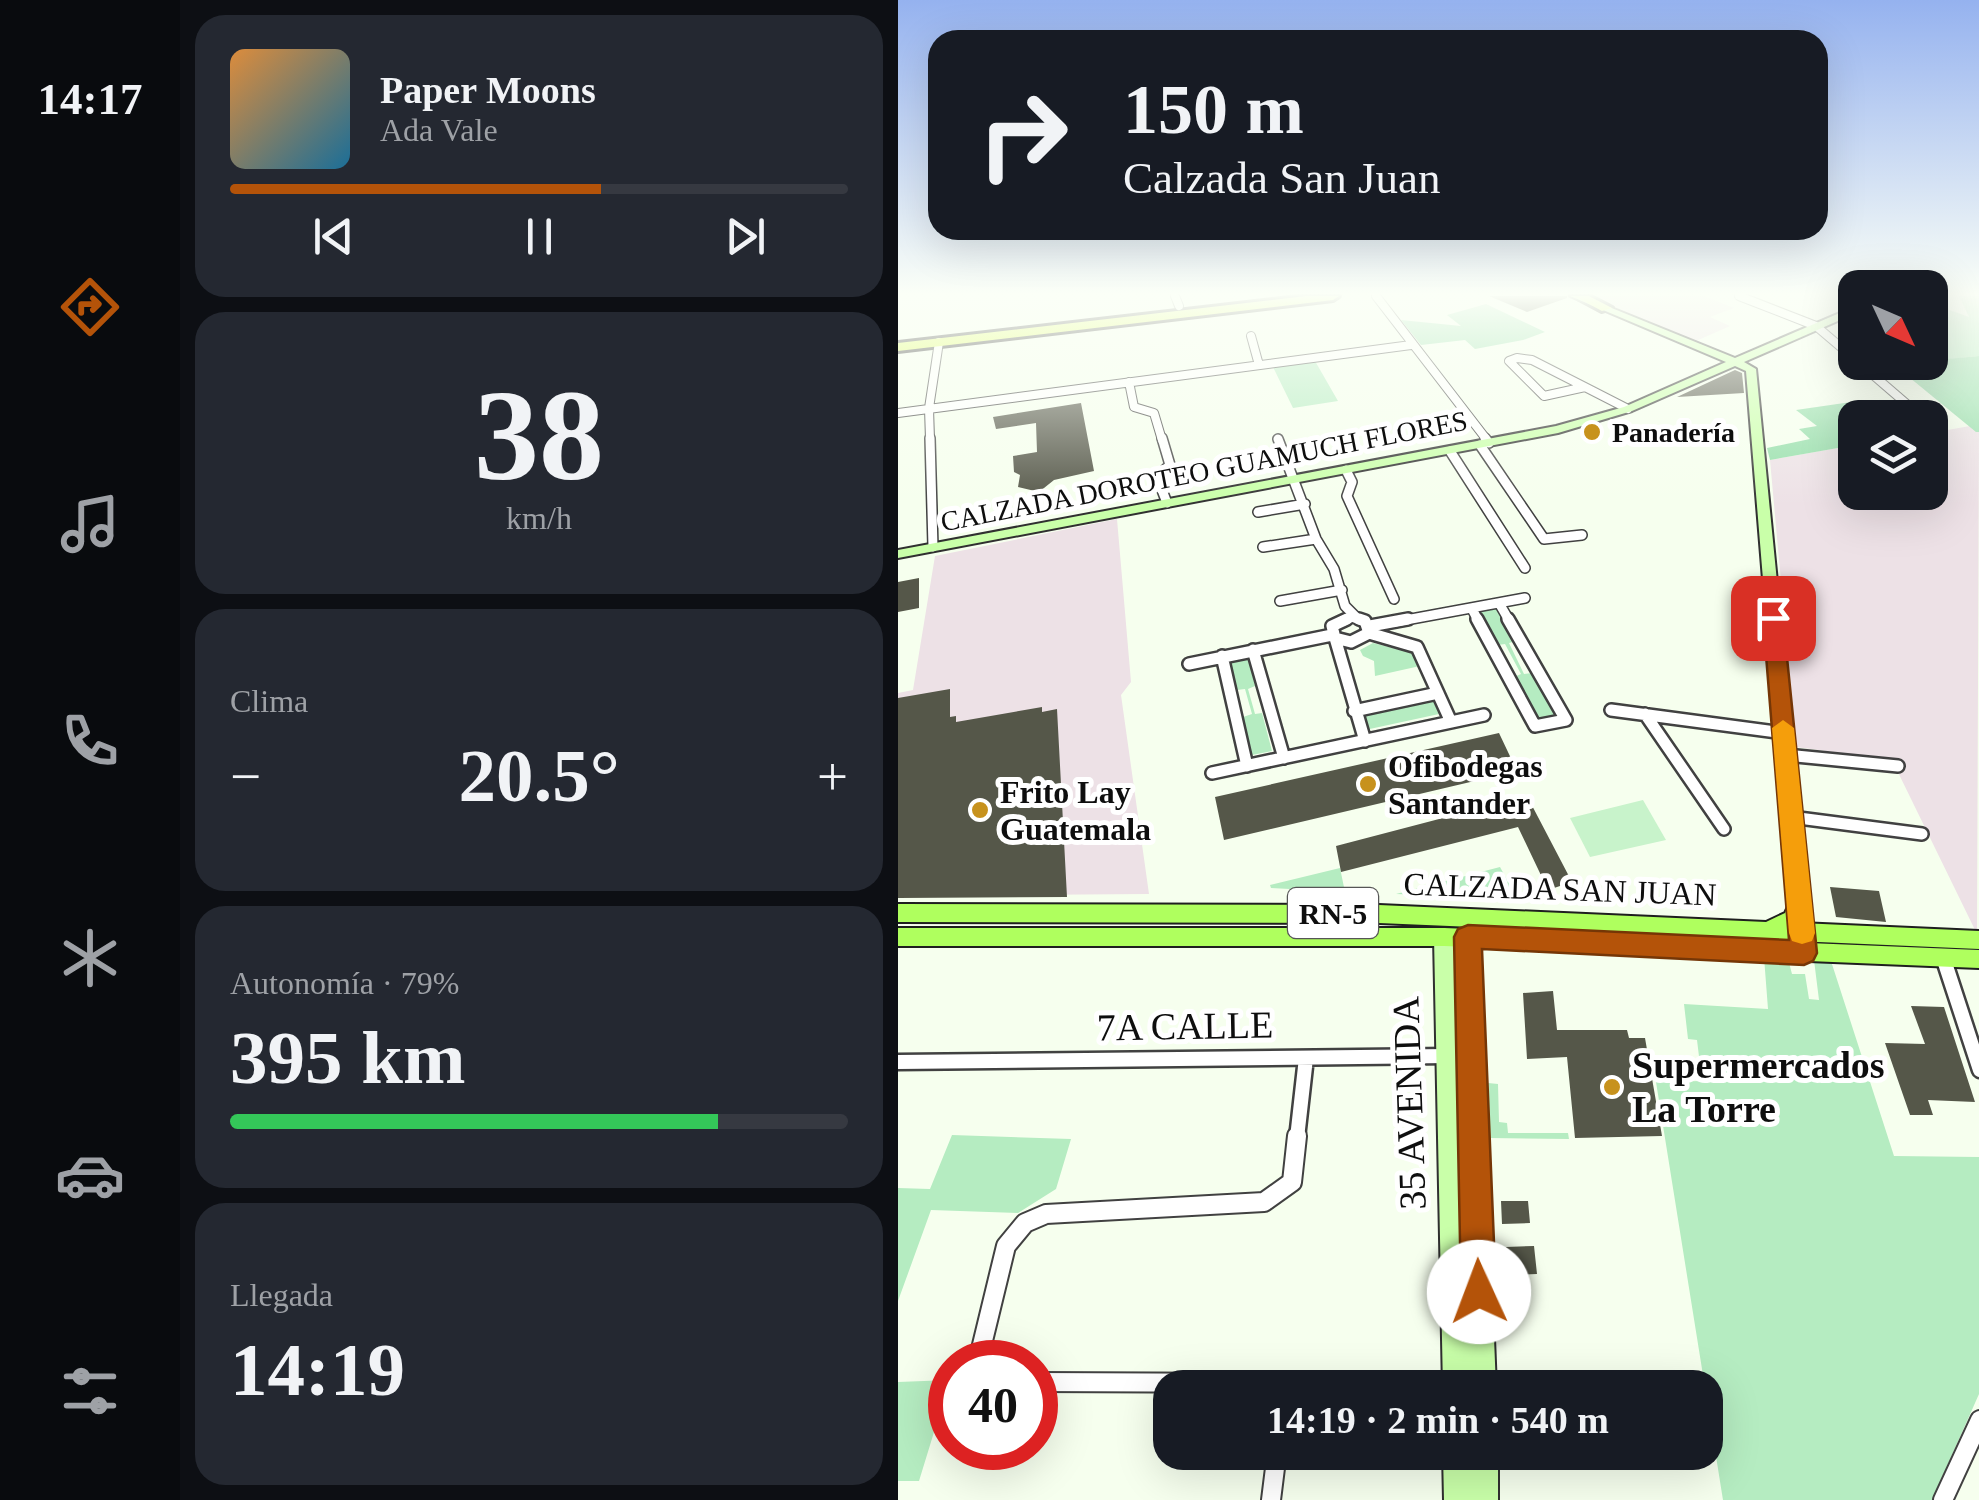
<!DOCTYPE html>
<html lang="es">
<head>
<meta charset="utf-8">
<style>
  body { margin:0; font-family:"Times New Roman",serif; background:#242831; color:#f1f3f6; height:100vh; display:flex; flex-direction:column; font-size:38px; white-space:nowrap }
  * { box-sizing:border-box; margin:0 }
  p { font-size:32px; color:#9ea1a6 }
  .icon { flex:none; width:55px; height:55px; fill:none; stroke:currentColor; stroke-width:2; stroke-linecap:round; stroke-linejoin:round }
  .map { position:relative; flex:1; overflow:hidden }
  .sheet { display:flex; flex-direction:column; gap:15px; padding:15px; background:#0d0f14; width:718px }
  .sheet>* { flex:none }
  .guide { position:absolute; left:30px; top:30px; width:900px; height:210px; border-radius:30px; box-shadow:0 10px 40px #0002; background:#171b24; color:#f1f3f6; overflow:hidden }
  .needle { width:65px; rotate:134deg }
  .controls { position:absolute; left:940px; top:270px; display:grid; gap:20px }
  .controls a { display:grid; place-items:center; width:110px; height:110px; border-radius:20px; background:#171b24; box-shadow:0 10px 40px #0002; font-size:50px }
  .speed { position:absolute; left:30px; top:1340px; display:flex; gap:20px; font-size:50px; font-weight:700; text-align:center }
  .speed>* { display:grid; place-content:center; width:130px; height:130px; border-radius:50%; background:#171b24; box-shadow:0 10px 40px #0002; line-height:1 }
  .speed .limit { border:15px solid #d22; background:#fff; color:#111 }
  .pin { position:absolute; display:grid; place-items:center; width:85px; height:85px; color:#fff; margin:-42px; border-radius:20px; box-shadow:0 5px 15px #0006 }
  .me { position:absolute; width:110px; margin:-55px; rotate:358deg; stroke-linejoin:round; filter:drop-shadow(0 0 8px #0008) }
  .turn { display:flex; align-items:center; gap:35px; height:210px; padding:0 30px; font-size:45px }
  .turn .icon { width:130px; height:130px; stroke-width:2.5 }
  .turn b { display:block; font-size:70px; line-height:85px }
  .big { font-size:75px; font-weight:800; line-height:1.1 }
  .sheet .tile { flex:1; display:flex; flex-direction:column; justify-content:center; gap:15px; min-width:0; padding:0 35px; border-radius:30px; background:#242831 }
  .sheet .dial { align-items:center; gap:0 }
  .dial b { font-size:130px; line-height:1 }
  .song { display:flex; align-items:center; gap:30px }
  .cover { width:120px; height:120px; border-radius:15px; background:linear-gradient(135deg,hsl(30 70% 55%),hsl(200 70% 35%)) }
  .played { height:10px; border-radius:5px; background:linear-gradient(90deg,#b45309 60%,#363941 60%) }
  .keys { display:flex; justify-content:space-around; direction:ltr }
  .heat { display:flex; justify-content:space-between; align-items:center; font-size:55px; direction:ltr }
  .charge { height:15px; border-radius:8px; background:linear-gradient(90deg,#34c759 79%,#363941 0) }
  .trip { position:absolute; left:255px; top:1370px; width:570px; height:100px; border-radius:30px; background:#171b24; box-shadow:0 10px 40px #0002; font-weight:800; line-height:100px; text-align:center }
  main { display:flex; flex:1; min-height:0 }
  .dock { display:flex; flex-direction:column; width:180px; justify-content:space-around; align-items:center; background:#090b0e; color:#9ea1a6 }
  .dock .icon { width:70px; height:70px }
  .dock .current { color:#b45309 }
  .dock b { font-size:45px; color:#f1f3f6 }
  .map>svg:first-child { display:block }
  .industrial { fill:#ede1e6 }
  .green { fill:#b5ecc1 }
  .forest { fill:#94dea9 }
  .pitch { fill:#c8f3cb }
  .building { fill:#555749 }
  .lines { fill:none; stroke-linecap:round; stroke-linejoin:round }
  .street-far4-casing { stroke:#414141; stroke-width:10 }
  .street-far3-casing { stroke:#414141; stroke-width:12 }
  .street-far2-casing { stroke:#414141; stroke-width:16 }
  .street-far1-casing { stroke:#414141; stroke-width:19 }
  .street-casing { stroke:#414141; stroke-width:22 }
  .secondary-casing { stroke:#303030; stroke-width:4 }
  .primary-casing { stroke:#1f1f1f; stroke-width:4 }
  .highway-casing { stroke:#1f1f1f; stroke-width:6 }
  .street-far4 { stroke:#fff; stroke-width:8 }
  .street-far3 { stroke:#fff; stroke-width:9 }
  .street-far2 { stroke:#fff; stroke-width:11 }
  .street-far1 { stroke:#fff; stroke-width:14 }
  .street { stroke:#fff; stroke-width:18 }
  .secondary { fill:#c9ffa9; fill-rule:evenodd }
  .primary { fill:#afff5e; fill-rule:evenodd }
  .highway { fill:#dbfd4e; fill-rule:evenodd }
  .route { fill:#b45309; stroke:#753606; stroke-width:2.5 }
  .slow { fill:#f59e0b }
  .poi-dot { fill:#c7921d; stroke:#fff; stroke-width:4 }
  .labels { text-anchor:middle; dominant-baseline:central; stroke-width:10; stroke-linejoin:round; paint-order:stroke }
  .far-poi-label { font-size:28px; font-weight:bold; fill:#0e0e0e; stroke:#fff; text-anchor:start }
  .far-street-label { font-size:28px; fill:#0e0e0e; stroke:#fff }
  .shield { fill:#fff; stroke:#565656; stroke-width:2.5 }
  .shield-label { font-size:30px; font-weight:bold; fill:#0e0e0e }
  .poi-label { font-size:32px; font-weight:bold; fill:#0e0e0e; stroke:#fff; text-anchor:start }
  .street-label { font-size:32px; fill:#0e0e0e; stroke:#fff }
  .near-street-label { font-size:38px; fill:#0e0e0e; stroke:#fff }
  .near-poi-label { font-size:38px; font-weight:bold; fill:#0e0e0e; stroke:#fff; text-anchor:start }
</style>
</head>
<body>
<main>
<nav class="dock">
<b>14:17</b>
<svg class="icon current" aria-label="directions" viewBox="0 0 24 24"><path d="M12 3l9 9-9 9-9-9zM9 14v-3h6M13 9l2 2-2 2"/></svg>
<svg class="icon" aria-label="music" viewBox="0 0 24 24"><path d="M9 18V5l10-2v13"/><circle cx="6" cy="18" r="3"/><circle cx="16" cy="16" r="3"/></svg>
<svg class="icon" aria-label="phone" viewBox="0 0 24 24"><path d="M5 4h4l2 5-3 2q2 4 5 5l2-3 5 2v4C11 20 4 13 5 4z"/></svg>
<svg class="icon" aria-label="climate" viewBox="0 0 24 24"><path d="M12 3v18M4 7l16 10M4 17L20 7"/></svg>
<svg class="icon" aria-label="car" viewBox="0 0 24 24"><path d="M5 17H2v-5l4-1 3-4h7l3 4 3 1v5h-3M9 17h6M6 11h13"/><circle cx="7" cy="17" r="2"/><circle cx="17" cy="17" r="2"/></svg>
<svg class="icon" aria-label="filters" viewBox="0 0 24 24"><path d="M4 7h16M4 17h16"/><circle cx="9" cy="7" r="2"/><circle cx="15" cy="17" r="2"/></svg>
</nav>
<section class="sheet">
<div class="tile">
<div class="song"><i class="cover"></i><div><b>Paper Moons</b><p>Ada Vale</p></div></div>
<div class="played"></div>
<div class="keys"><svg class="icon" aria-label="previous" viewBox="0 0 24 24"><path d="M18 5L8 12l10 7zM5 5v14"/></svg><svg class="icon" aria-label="pause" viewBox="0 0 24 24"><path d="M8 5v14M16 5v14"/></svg><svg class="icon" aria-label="next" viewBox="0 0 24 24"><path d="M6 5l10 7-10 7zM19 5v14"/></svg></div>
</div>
<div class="tile dial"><b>38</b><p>km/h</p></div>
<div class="tile"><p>Clima</p>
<div class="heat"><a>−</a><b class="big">20.5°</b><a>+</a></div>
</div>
<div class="tile"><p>Autonomía · 79%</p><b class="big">395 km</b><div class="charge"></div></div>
<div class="tile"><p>Llegada</p><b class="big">14:19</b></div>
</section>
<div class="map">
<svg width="1082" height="1500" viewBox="0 0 1082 1500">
  <rect width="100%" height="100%" fill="#f6ffee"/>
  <path class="industrial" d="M690,296H806L836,308L812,317L832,326L798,341Z
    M1072,426L1081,432L1079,934L994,760L898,747L872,460L957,445L958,492H1032L1033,433Z
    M219,519L233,682L223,695L251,894L0,896V693L15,690L37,556Z"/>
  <path class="green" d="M1061,296H1081V356L1033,361L1032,303L1071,317Z
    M417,361L440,401L395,408L375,367Z
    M597,607L618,641L611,643L626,674L634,673L660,717L641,721L616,677L623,674L607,644L600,645L580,610Z
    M475,643L503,650L512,647L522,666L477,676L476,661L465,656L462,650Z
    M349,653L357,686L350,689L357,714L364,713L374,751L354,755L345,717L354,714L347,689L339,690L331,657Z
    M534,698L541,714L467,730L461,713Z
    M602,867L619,898L498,894Z
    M442,868L447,892L373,888L372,885Z
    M866,957L890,959L894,974H907L911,999L921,1000L916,960L933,961L996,1156L1081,1157V1394L1034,1500H825L758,1082L804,1081L799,1040L790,1039L786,1004L870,1009Z
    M590,1083L600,1084L601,1122L609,1123L610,1133H670L671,1139L592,1138Z
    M54,1135L173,1139L158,1189L120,1213L33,1210L0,1301V1188L32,1189Z
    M52,1380L21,1481H0V1382Z"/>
  <path class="forest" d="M588,304L647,332L625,340L577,349L567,340L523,345L503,320L563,326L549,315Z
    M1081,356L1082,432H1078L995,364Z
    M967,400L987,417L958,418L957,445L872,460L869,448L912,439L901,429L919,426L898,410Z"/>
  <path class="pitch" d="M745,800L768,840L692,857L672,818Z"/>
  <path class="building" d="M591,296H669V298L629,312Z
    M837,370L844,373L846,393L779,397Z
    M183,403L196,471L156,480L141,492L120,487L122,475L116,472L115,456L139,452L138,423L98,429L95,417Z
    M21,578V608L0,612V582Z
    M52,689V717L58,716V722L144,707V712L159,709L169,897L0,898V698Z
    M601,733L619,771L326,840L317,797Z
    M629,796L674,882L650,890L620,827L443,872L438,846Z
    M932,887L981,891L988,922L938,917Z
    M655,991L659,1030H729L731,1038H747L764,1136L677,1138L669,1057L629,1059L625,993Z
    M1013,1006L1046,1007L1077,1102L1030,1100L1035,1115H1012L987,1043L1027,1044Z
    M603,1201H630L632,1223L604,1224Z
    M636,1246L639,1274L610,1275L608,1247Z"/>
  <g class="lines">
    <g class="street-far4-casing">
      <path id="street-far4" d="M277,296L281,306
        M478,296L589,440
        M841,296L918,326L958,360
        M946,296L958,300
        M353,336L361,365
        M619,358L634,360L687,387L646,396L611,361Z
        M960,362L1025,418
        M231,382L236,407L256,413L264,440
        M687,387L730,409
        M0,413L513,345
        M1032,424L1039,429
        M32,440L31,408L41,342"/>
    </g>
    <g class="street-far3-casing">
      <path id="street-far3" d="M32,438L35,547
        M264,438L272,465L259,477L269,503
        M587,438L591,443
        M380,439L418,539L436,569L447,606L459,618
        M582,445L646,539L684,535
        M552,451L627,568
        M448,470L454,482L449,496L496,599
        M360,512L407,504
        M365,547L418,539
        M382,601L444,590
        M601,603L612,622
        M574,609L581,622
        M444,622L454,617L467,622
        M497,622L627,598"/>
    </g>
    <g class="street-far2-casing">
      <path id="street-far2" d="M449,619L434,626L437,638L453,642L471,633L467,621L461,619
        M579,619L637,726L668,720L610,619
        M472,626L510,619
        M471,633L519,647L553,722
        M437,638L467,741
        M355,650L386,758
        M324,656L349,766
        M291,664L434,635
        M713,710L886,733
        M456,711L540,693
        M747,714L826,829
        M888,755L1000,766
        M314,773L586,715
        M893,817L1024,834"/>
    </g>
    <g class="street-far1-casing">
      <path id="street-far1" d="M1045,957L1082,1070
        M0,1062L551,1056
        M399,1138L408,1058"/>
    </g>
    <g class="street-casing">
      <path id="street" d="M89,1362L83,1349L108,1246L127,1223L148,1214L366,1202L394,1182L399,1136
        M138,1382L558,1384
        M373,1500L379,1452
        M1045,1500L1082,1420"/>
    </g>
    <g class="secondary-casing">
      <path id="secondary" d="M672,296H684L837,358L958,306V313L846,362L858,369L915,947L912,953L905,956L898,953L895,947L848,371L837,366L734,411L660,433L0,558V550L658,426L726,407L828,362Z
        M546,928L553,931L556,937L564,1150L560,937L563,931L570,928L577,931L580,937L598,1388H545L536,937L539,931Z
        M545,1452H600V1500H546Z"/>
    </g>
    <g class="primary-casing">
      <path id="primary" d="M901,896L908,898L911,904L902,923L1082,931V949L481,923L0,922V904L481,905L868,922L887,913L894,898Z
        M0,928H546L1082,950V968L546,946H0Z"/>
    </g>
    <g class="highway-casing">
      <path id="highway" d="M408,296H441L435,300L0,351V343Z
        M676,296H691L714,308L704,311Z"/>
    </g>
    <use href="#street-far4" class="street-far4"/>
    <use href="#street-far3" class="street-far3"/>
    <use href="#street-far2" class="street-far2"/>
    <use href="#street-far1" class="street-far1"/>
    <use href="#street" class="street"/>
    <use href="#secondary" class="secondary"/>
    <use href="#primary" class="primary"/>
    <use href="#highway" class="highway"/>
  </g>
  <linearGradient id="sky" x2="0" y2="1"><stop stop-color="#95b2ef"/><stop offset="0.58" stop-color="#fbfff7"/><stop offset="1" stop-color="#fbfff7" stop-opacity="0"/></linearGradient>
  <rect width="1082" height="506" fill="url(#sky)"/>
  <path class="route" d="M875,612L885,618L919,953L915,961L906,965L584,949L598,1292L593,1305L581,1310L568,1305L563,1292L556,937L560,929L570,925L891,940L865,618Z"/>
  <path class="slow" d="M885,720L896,728L917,933L914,941L904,944L894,941L891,933L874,728Z"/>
  <g class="poi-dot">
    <circle cx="694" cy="432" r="10"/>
    <circle cx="470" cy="784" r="10"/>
    <circle cx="82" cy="810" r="10"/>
    <circle cx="714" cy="1087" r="10"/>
  </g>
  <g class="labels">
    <g class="far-poi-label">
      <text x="714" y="432">Panadería</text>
    </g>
    <g class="far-street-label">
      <text transform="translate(306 471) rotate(-11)">CALZADA DOROTEO GUAMUCH FLORES</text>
    </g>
    <rect class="shield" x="390" y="888" width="90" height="50" rx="8"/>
    <g class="shield-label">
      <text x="435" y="913">RN-5</text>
    </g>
    <g class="poi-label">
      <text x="490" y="766">Ofibodegas<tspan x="490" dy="37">Santander</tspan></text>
      <text x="102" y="792">Frito Lay<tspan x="102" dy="37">Guatemala</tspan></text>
    </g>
    <g class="street-label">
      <text transform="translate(662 889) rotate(2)">CALZADA SAN JUAN</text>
    </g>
    <g class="near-street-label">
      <text transform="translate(287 1026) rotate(-1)">7A CALLE</text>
      <text transform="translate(511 1103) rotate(-92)">35 AVENIDA</text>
    </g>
    <g class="near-poi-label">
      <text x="734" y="1065">Supermercados<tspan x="734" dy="44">La Torre</tspan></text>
    </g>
  </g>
</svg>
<div class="controls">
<a><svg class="needle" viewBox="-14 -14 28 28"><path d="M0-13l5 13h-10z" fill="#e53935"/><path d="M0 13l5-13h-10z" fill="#9ea1a6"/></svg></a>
<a><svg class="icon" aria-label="layers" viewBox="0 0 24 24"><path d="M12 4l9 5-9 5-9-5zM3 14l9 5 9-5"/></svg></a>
</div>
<div class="speed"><div class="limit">40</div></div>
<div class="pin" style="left:875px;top:618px;background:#d93025"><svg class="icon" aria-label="arrive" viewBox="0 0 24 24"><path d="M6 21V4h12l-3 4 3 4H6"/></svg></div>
<svg class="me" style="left:581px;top:1292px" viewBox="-20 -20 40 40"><circle r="19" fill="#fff"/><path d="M0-13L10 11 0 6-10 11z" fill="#b45309"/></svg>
<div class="trip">14:19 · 2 min · 540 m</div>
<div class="guide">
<div class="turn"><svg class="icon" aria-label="right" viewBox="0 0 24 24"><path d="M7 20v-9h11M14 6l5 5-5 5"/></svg><div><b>150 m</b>Calzada San Juan</div></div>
</div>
</div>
</main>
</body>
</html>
